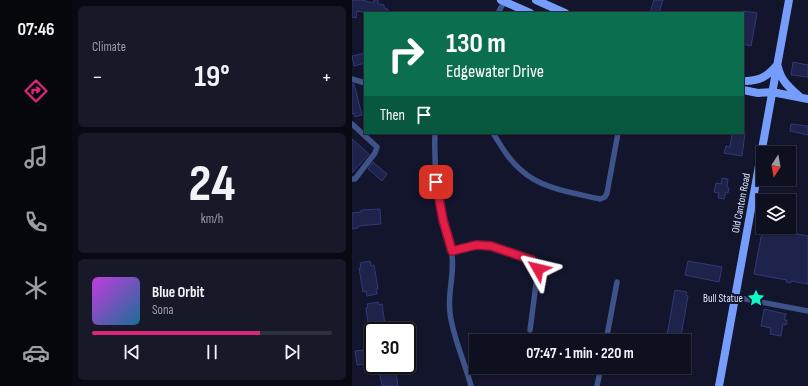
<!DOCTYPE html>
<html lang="en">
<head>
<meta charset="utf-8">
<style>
  body { margin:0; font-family:"Sofia Sans Condensed",sans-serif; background:#171929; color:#f1f3f6; height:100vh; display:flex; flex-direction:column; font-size:15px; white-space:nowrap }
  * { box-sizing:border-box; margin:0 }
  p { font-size:13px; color:#9b9da5 }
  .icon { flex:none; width:22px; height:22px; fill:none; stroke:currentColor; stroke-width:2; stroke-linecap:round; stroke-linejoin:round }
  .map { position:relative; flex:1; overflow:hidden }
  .drawer { display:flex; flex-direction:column; gap:6px; padding:6px; background:#080912; width:280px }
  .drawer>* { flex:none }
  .hud { position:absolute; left:12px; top:12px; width:380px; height:122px; border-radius:0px; box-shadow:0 1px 3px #0004,0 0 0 1px #2e303e; background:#0b6e4f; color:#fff; overflow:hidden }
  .needle { width:26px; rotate:191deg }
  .controls { position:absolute; left:404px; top:146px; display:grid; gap:8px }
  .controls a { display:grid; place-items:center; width:40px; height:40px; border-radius:0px; background:#0e1020; box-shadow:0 1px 3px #0004,0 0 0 1px #2e303e; font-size:20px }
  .speed { position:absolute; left:12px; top:322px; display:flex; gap:8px; font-size:20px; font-weight:700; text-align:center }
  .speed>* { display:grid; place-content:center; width:52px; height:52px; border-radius:50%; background:#0e1020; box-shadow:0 1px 3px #0004,0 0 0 1px #2e303e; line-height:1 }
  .speed .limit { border:2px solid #111; border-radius:6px; background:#fff; color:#111 }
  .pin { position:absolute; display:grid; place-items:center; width:34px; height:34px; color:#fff; margin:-17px; border-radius:8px; box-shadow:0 2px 6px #0006 }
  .me { position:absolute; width:44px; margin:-22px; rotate:307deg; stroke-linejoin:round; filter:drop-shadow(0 0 3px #0008) }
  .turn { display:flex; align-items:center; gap:14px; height:84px; padding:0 16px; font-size:18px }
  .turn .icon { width:52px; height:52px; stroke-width:2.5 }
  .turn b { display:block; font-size:28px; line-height:34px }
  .then { display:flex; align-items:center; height:38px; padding:0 16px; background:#0003; gap:8px; font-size:15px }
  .big { font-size:30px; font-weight:700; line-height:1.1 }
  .drawer .tile { flex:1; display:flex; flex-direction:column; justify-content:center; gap:6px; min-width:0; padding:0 14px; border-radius:6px; background:#171929 }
  .drawer .dial { align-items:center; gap:0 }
  .dial b { font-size:52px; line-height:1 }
  .song { display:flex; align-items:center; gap:12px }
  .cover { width:48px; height:48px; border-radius:6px; background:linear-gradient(135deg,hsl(290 70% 55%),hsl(200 70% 35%)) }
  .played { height:4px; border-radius:2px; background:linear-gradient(90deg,#db2777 70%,#2e303e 70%) }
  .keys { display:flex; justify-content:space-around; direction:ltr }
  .heat { display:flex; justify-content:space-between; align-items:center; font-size:22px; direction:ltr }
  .trip { position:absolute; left:117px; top:334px; width:222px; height:40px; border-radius:0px; background:#0e1020; box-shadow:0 1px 3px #0004,0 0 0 1px #2e303e; font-weight:700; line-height:40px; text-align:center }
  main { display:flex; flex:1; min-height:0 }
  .tab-bar { display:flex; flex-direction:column; width:72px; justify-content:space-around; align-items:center; background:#06060d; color:#9b9da5 }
  .tab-bar .icon { width:28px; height:28px }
  .tab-bar .on { color:#db2777 }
  .tab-bar b { font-size:18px; color:#f1f3f6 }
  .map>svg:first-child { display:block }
  .building { fill:#1e234c; stroke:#313977 }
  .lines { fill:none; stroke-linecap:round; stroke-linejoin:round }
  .street { stroke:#3e5389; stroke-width:5.5 }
  .secondary { stroke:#759dfc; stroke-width:8 }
  .route-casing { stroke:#92132f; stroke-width:10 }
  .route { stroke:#e11d48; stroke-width:7 }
  .labels { text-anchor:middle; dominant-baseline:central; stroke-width:4; stroke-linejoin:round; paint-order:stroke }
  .street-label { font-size:11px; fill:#dce3fe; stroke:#12152b }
  .poi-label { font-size:11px; fill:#dce3fe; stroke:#12152b; text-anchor:end }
</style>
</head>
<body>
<main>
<nav class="tab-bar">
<b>07:46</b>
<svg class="icon on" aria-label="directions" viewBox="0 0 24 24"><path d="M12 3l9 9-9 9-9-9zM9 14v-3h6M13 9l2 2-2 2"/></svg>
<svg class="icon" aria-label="music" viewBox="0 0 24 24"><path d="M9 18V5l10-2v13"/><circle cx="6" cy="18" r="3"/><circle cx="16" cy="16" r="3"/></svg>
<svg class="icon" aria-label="phone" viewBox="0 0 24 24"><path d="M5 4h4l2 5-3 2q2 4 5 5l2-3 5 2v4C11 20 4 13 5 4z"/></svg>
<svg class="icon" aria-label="climate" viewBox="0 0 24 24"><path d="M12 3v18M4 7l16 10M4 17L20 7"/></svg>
<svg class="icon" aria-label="car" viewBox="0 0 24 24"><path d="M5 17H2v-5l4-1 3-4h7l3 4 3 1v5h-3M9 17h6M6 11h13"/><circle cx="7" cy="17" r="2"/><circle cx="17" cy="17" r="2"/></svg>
</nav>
<section class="drawer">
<div class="tile"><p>Climate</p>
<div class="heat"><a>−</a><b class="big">19°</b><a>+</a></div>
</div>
<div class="tile dial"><b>24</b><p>km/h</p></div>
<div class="tile">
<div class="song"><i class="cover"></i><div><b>Blue Orbit</b><p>Sona</p></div></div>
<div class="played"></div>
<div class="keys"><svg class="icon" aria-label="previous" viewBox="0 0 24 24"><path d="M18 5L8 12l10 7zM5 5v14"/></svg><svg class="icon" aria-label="pause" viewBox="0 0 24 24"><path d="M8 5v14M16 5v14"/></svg><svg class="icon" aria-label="next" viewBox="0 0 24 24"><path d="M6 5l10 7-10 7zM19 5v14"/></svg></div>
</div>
</section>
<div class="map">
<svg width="456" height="386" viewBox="0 0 456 386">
  <rect width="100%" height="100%" fill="#12152b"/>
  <path class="building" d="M0,0H10L21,3L22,0H26V4L32,5V8L36,9L35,13H16L5,11L4,18L0,17Z
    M302,0H311L307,13H298Z
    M391,11L405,13L399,46L391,44Z
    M13,53V63L2,66L0,56Z
    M441,62L456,65V77L439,75Z
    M0,83L2,84L10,115L3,117L2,113L0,114Z
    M439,124L456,126V135L438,131Z
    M380,133H393L390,156L372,153L374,146L378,147Z
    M0,139L17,154L0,173Z
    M21,162L35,174L30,181L16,169Z
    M370,178L376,179L375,187L377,188L376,193L374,192L372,199L366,198L367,193L362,192L364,183L369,184Z
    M28,209L29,224L6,226V228L0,229V213L9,212V210Z
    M411,227L456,236V284L439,281V283L434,282L435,280L402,274Z
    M18,261L19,266L22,265L26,289H24L25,294L15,296L14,291L11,292L7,268H9L8,263Z
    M336,261L370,267L367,282L333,275Z
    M323,290L335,292L334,295L336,296L328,341H314Z
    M26,302L27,305L30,304L33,325H34L35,331H19L18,323H16L14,308L16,307L15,304Z
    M412,309L434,314L432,320H435L434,325L431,324L429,336L418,334L419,328L409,326Z
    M11,350L13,364L5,365L3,351Z
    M26,365H43L46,386H30Z"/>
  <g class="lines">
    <path class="street" d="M146,13L153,0
      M0,79L13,83
      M0,124L25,147L23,153L3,179H0
      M83,133C82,163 84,192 91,220C93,230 97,240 99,250C104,271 95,292 98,313C101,338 113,362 119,386
      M141,133C149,146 157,160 169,170C189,189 222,193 248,199L253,197L255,193L266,133
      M100,251L124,245L139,246L181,260L186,269L178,330
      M383,297L456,311
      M254,341L265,282
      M245,386L249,367"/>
    <path class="secondary" d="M149,0L178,13
      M184,0L213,13
      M426,67C429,81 438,88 448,97
      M395,81C409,80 416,76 425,65
      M391,90L406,93L420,92L456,99
      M367,386L437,0"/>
  </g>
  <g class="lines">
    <g class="route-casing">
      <path id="route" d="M84,182L91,220L100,251L124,245L139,246L180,260L186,269"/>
    </g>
    <use href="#route" class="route"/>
  </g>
  <defs>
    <g id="sight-bare" transform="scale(1.38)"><path d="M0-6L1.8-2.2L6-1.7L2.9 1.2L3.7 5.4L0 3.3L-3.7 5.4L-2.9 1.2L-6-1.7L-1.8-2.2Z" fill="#0cfac6" stroke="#12152b" stroke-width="2.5" paint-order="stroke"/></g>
  </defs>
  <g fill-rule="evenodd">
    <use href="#sight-bare" x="404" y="298"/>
  </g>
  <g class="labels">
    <g class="street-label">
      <text transform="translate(389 203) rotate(-79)">Old Canton Road</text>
    </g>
    <g class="poi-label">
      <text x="391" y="298">Bull Statue</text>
    </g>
  </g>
</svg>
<div class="controls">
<a><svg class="needle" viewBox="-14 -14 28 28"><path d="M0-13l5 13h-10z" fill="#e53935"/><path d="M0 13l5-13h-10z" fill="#9b9da5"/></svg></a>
<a><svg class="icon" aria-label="layers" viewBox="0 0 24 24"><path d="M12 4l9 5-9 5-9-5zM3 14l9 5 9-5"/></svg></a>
</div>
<div class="speed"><div class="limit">30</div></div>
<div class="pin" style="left:84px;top:182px;background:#d93025"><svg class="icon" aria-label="arrive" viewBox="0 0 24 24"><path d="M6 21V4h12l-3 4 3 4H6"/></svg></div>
<svg class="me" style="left:186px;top:269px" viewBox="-20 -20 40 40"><path d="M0-17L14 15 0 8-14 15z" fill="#e11d48" stroke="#fff" stroke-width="4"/></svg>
<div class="trip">07:47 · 1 min · 220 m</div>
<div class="hud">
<div class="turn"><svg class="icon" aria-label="right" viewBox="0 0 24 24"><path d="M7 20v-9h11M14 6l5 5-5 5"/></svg><div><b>130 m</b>Edgewater Drive</div></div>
<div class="then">Then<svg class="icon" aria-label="arrive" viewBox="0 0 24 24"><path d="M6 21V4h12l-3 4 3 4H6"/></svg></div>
</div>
</div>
</main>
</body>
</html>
